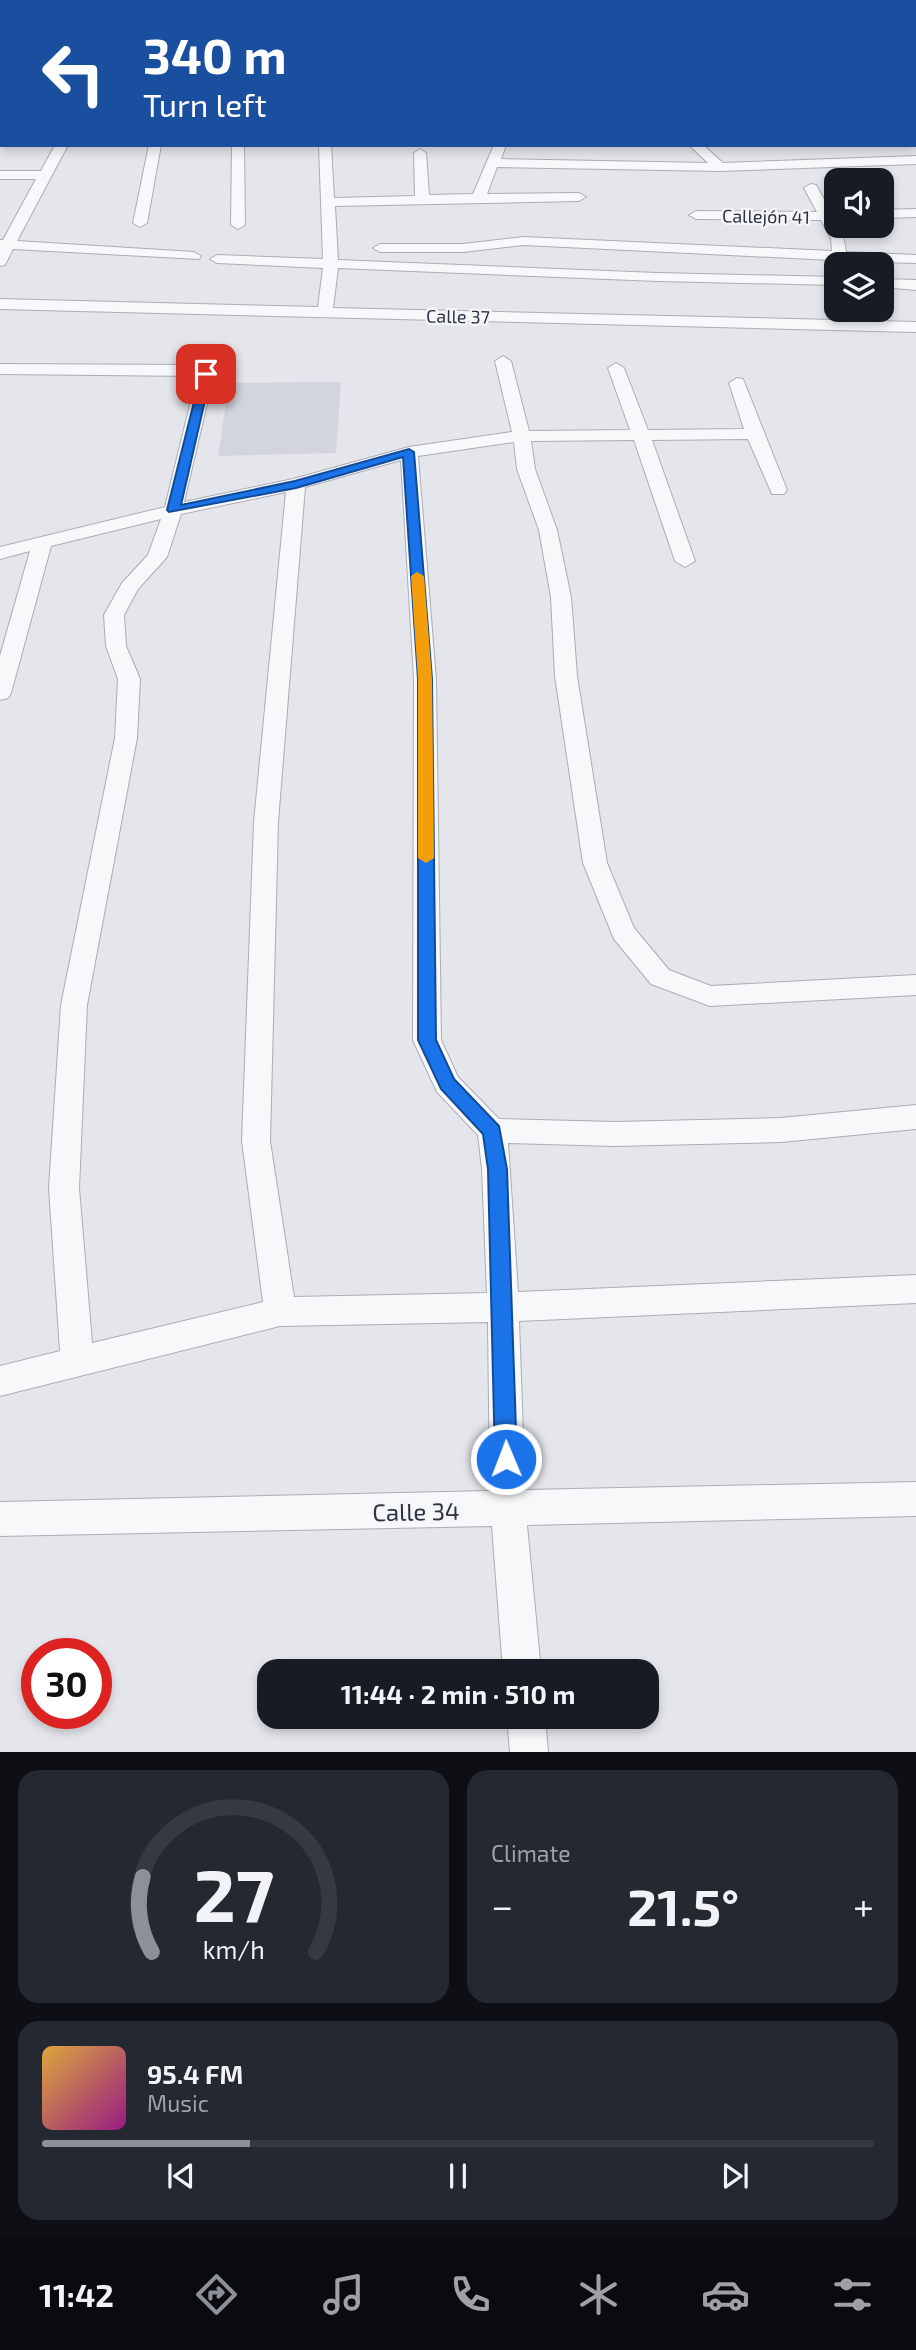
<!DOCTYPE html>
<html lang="en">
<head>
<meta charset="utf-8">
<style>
  body { margin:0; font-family:"Exo 2",sans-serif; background:#242831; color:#f1f3f6; height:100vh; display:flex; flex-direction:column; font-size:26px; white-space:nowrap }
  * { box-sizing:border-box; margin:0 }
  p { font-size:23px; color:#9ea1a6 }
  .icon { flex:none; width:38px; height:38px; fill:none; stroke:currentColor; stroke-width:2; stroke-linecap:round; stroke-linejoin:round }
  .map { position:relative; height:1752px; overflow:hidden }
  .details { display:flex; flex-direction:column; gap:18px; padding:18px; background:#0d0f14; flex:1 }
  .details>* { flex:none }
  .guide { position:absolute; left:0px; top:0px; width:917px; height:147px; box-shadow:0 4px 10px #0003; background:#1a4fa0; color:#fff; overflow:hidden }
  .controls { position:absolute; left:824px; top:168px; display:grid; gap:14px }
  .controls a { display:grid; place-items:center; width:70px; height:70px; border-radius:14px; background:#171b24; box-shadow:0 4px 10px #0003; font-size:35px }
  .speed { position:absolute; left:21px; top:1638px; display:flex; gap:14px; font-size:35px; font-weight:700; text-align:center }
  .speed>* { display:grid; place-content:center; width:91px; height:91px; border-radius:50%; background:#171b24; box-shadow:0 4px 10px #0003; line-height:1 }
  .speed .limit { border:10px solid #d22; background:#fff; color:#111 }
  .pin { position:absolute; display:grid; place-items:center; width:60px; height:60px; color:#fff; margin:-30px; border-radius:14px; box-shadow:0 4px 10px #0006 }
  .me { position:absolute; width:77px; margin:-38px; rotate:359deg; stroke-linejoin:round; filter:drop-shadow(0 0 5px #0008) }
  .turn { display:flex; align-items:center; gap:24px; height:147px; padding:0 28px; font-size:32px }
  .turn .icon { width:91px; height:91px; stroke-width:2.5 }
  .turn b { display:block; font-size:49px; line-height:60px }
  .big { font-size:52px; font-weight:700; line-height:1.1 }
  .details .card { flex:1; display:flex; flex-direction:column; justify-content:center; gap:10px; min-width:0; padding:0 24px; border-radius:21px; background:#242831 }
  .details .dial { align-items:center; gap:0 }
  .dial svg { height:182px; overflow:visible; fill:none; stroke:#363941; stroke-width:7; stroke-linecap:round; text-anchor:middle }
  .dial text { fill:#f1f3f6; stroke:none }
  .song { display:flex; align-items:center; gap:21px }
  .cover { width:84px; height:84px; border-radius:10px; background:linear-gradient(135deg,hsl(40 70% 55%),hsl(310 70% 35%)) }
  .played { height:7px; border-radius:4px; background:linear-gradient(90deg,#8c9099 25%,#363941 25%) }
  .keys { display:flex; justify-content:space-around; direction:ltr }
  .heat { display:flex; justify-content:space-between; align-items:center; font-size:38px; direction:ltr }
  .details .tiles { flex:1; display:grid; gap:18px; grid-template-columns:1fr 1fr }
  .card:last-child { grid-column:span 2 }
  .trip { position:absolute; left:257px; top:1659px; width:402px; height:70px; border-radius:21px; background:#171b24; box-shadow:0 4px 10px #0003; font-weight:700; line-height:70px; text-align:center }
  .tab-bar { display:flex; height:112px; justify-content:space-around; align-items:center; background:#090b0e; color:#9ea1a6 }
  .tab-bar .icon { width:49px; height:49px }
  .tab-bar .on { color:#8c9099 }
  .tab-bar b { font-size:32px; color:#f1f3f6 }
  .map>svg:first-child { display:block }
  .built { fill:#d2d5dd }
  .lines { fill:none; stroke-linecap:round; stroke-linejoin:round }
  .street-casing { stroke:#a9adb5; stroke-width:2 }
  .street { fill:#f7f8fa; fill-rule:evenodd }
  .route { fill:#1a73e8; stroke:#114b97; stroke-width:2 }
  .slow { fill:#f59e0b }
  .labels { text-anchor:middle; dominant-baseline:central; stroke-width:5; stroke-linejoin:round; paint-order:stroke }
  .far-street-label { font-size:18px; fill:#2d3343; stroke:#f4f5f8 }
  .near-street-label { font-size:24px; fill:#2d3343; stroke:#f4f5f8 }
</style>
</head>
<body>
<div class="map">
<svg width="916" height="1752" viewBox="0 0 916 1752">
  <rect width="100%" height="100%" fill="#e4e6eb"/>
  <path class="built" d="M341,382L336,453L218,456L229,383Z"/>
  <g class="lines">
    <g class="street-casing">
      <path id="street" d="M54,0H64V2H54Z
        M278,0H288L289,2H279Z
        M466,0H478L479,2H467Z
        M516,0H592L515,2Z
        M685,0H697L698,2H686Z
        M906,0H916V5L915,2Z
        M0,2H2V8H0Z
        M0,21H2V27H0Z
        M915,34H916V40H915Z
        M0,44H2V50H0Z
        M915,60H916V66H915Z
        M0,72H2V80H0Z
        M915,88H916V96H915Z
        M0,101H2V109H0Z
        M915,117H916V125H915Z
        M0,133H2V141H0Z
        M55,145H68L17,241L194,252L201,256L199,259L13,249L5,265L0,266V240H3L36,179H0V171H41Z
        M149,145H161L147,223L140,227L133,223Z
        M232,145H244L245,225L238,229L231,225Z
        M319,145H331L334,198L415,196L414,153L420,149L426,153L429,195L473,194L494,145H506L501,159L708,163L689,145H703L723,163L916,156V164L720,171L497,167L487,194L579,193L586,197L579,201L335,206L338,260L657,273L836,277V285L657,281L338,268L333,308L916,322V332L0,309V299L318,307L323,268L217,263L210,259L217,255L323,259Z
        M811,184L816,185L831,212H836C836,226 845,235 846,252L916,255V263L847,261V264H836V268L832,260L524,245L463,252H380L373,248L380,244H463L524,237L832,251L831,238L821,220L696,219L689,215L696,211L817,212L804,188Z
        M916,209V217L882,218V210Z
        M882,279L916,280V290L882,287Z
        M503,356L511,361L529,431L630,430L608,368L616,363L624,368L648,430L744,429L729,383L737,378L743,379L787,490L784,494H772L748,439L652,440L695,561L685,567L675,561L634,440L531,441L535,469L557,530L571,597L577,676L607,863L634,928L669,970L711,986L916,975V995L710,1006L651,984L614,939L583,863L555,676L551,597L539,530L517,469L514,442L418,456L436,679L441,1040L458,1077L499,1119L615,1122L781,1118L916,1105V1129L781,1142L615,1146L508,1143L518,1292L916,1275V1303L519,1321L525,1490L916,1482V1516L527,1525L541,1671H503L492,1526L0,1536V1502L490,1491L488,1322L280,1326L0,1396V1366L60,1351L49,1188L61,1005L115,738L118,679L106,646L104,615L122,583L148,555L161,519L51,546L11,693L8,698L0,700V656L30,551L0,559V547L165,507L197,376L0,374V364L195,365L212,371L214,374L184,502L293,479L409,447L512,432L495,361ZM401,460L414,679L413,1040L437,1092L478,1135L482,1169L487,1293L294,1297L270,1141L278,822L305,487ZM286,492L254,822L242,1141L263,1302L92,1343L79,1188L87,1005L137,738L140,679L126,646L124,615L138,589L167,557L181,514Z
        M507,1717H545L548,1752H510Z"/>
    </g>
    <use href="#street" class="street"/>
  </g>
  <path class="route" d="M206,371L211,374L181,505L295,481L409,449L414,452L432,679L436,1040L454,1079L499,1126L507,1169L517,1459L514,1467L506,1470L499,1467L495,1459L488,1169L483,1134L441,1089L418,1040V679L403,457L296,488L169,512L167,510L201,374Z"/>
  <path class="slow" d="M417,572L424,576L432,679L434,858L426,863L418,858V679L411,576Z"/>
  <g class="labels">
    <g class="far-street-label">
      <text transform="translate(766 216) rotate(1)">Callejón 41</text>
      <text transform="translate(458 316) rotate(1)">Calle 37</text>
    </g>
    <g class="near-street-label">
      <text transform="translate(416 1511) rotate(-1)">Calle 34</text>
    </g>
  </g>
</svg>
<div class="controls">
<a><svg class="icon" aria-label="sound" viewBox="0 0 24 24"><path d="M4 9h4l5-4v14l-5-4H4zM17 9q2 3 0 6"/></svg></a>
<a><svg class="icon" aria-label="layers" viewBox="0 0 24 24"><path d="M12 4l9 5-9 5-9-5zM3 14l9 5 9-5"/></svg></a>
</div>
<div class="speed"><div class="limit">30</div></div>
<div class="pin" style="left:206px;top:374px;background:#d93025"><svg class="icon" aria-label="arrive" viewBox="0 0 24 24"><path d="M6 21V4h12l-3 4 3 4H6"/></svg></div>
<svg class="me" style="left:506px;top:1459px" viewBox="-20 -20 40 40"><circle r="17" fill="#1a73e8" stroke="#fff" stroke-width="3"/><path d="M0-11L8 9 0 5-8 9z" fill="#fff"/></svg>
<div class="trip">11:44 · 2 min · 510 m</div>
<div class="guide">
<div class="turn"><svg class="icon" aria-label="left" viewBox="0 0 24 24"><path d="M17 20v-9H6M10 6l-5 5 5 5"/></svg><div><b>340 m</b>Turn left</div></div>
</div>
</div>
<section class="details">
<div class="tiles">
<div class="card dial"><svg viewBox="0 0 100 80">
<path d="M14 69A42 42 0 1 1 86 69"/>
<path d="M14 69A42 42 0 0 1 10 36" stroke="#8c9099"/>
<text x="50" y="56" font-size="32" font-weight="700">27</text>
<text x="50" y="72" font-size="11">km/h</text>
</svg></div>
<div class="card"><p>Climate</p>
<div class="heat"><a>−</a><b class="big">21.5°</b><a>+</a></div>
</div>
<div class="card">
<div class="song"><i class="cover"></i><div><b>95.4 FM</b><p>Music</p></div></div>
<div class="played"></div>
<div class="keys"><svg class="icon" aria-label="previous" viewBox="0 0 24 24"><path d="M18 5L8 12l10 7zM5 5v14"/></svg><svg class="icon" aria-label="pause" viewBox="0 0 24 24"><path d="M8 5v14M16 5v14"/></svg><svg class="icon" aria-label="next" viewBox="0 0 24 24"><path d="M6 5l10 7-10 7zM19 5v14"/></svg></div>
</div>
</div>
</section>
<nav class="tab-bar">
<b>11:42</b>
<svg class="icon on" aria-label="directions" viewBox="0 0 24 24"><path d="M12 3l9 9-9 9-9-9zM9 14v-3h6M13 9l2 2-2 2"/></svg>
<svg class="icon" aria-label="music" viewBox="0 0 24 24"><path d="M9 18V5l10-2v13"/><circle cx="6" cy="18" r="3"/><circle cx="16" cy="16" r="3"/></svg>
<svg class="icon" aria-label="phone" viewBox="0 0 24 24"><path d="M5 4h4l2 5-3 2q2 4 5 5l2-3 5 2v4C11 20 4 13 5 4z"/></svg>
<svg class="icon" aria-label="climate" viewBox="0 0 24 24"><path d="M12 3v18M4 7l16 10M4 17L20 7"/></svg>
<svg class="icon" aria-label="car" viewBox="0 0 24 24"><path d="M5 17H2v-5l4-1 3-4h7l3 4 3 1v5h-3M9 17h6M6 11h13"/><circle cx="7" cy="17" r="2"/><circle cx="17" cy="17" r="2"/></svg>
<svg class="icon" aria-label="filters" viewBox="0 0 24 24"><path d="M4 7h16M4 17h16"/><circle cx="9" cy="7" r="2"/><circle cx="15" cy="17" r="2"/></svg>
</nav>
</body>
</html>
